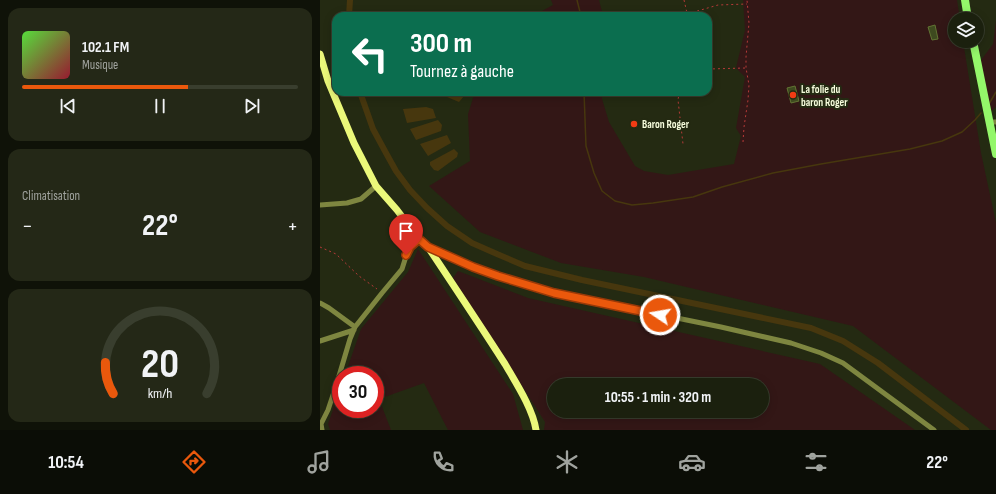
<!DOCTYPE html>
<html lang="fr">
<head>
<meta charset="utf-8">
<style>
  body { margin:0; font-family:"Sofia Sans Condensed",sans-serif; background:#242817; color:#f1f3f6; height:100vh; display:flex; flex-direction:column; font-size:15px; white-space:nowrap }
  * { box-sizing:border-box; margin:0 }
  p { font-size:13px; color:#a0a39e }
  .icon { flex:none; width:22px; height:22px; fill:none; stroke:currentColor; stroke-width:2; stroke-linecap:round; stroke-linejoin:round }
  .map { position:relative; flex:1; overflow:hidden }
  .panel { display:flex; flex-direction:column; gap:8px; padding:8px; background:#0f1208; width:320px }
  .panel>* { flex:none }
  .hud { position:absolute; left:12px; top:12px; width:380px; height:84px; border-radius:12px; box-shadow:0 2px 10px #0003,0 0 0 1px #393e2e; background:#0b6e4f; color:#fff; overflow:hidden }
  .controls { position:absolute; left:628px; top:12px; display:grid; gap:8px }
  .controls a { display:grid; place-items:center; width:36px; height:36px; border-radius:50%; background:#1b200e; box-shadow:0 2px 10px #0003,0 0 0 1px #393e2e; font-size:20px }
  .speed { position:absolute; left:12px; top:366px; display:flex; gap:8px; font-size:20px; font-weight:700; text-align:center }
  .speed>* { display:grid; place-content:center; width:52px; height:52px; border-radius:50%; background:#1b200e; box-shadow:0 2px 10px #0003,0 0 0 1px #393e2e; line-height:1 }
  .speed .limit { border:6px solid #d22; background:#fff; color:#111 }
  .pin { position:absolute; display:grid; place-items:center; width:34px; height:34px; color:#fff; margin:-41px -17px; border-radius:50% 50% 50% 0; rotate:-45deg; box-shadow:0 0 4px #0007 }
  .pin .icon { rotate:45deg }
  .me { position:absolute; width:44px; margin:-22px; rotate:282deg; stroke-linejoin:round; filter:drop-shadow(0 0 3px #0008) }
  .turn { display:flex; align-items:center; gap:14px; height:84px; padding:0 12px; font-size:18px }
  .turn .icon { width:52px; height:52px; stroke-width:2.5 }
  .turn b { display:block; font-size:28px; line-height:34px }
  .big { font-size:30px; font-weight:700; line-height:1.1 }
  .panel .tile { flex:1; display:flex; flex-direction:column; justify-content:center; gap:6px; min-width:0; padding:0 14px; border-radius:12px; background:#242817 }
  .panel .dial { align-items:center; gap:0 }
  .dial svg { height:104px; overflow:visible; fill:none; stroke:#393e2e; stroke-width:7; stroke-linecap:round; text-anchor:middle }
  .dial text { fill:#f1f3f6; stroke:none }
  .song { display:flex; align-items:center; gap:12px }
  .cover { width:48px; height:48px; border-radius:6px; background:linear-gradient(135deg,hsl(110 70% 55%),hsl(350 70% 35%)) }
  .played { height:4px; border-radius:2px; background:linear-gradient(90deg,#ea580c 60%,#393e2e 60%) }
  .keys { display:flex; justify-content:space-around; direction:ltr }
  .heat { display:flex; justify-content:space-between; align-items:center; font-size:22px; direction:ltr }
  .trip { position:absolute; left:227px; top:378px; width:222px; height:40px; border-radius:20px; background:#1b200e; box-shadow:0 2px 10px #0003,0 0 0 1px #393e2e; font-weight:700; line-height:40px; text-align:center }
  .menu { display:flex; height:64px; justify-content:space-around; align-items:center; background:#0b0d06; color:#a0a39e }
  .menu .icon { width:28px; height:28px }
  .menu .active { color:#ea580c }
  .menu b { font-size:18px; color:#f1f3f6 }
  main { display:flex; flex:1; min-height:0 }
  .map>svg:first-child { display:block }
  .green { fill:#331716; fill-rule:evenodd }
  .water { fill:#47370e }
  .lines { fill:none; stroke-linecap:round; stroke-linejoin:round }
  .stream { stroke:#47370e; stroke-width:1.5 }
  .canal { stroke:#47370e; stroke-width:6 }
  .building { fill:#3e4a1f; stroke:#627433 }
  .path { stroke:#b63a38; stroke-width:1; stroke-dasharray:2 3; stroke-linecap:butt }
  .street { stroke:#7e8640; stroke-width:5 }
  .secondary { stroke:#ebf87a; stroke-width:7 }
  .primary { stroke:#94f76a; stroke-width:8 }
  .route-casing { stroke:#983908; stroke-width:10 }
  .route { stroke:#ea580c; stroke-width:7 }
  .poi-dot { fill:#f23b14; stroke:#242a12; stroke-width:1.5 }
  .labels { text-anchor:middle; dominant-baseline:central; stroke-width:4; stroke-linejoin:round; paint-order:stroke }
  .poi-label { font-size:11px; font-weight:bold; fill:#f7fddd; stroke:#242a12; text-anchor:start }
</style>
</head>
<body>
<main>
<section class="panel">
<div class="tile">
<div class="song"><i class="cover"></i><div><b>102.1 FM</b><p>Musique</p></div></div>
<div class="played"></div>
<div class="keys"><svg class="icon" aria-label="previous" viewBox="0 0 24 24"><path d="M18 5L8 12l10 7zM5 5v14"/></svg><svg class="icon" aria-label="pause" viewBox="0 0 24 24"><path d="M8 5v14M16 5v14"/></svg><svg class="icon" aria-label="next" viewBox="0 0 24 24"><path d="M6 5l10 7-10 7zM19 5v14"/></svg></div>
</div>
<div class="tile"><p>Climatisation</p>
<div class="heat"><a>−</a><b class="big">22°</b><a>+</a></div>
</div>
<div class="tile dial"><svg viewBox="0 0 100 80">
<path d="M14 69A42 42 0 1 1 86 69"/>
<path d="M14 69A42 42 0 0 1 8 45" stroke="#ea580c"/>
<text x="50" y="56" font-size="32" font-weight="700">20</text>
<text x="50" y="72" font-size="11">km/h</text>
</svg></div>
</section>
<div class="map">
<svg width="676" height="430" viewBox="0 0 676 430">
  <rect width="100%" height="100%" fill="#242a12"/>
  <path class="green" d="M231,0H279L283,16H213L233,5Z
    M423,0H637L640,19H635V41H643L661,153L676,223V430H671L533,326L324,277L241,263L160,232L109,186L150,161L148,114L155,92H282V99L289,122L315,166L324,171L348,175L414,164L421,136L416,128L425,77L416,68L425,30Z
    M676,21V107L670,112L659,63L673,44Z
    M98,249L193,394L203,430H128L104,383L59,399L71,430H10L8,424L21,387V409H55V375H25L41,329L88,272Z
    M138,271L208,298L500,364L595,430H224L225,422L133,278ZM234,385H442V411H234Z"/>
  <path class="water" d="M115,92H144V96L139,102Z
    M106,107L113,109L116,118L87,123L83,109Z
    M118,120L122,125L121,131L96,140L90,129Z
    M127,135L131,143L108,156L100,144Z
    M134,149L138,153L137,157L118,171L114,170L110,165V162Z"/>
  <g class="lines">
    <path class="stream" d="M257,0L261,16
      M264,92L266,146L274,173L282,191L295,201L312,205L333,203L373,197L402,187L453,173L501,164L590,149L622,141L642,132L655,120L661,113
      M669,104L676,92"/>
    <path class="canal" d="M29,16L30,0
      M40,92L53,129L66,153L76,171L90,190L107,208L127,226L152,243L177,254L205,266L262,280L491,328L523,341L558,363L646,430"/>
  </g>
  <path class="building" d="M615,25L618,39L612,40L608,27Z
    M475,86L479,101L471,103L467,88Z"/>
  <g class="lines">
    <path class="path" d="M364,0L367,13
      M363,16L367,14L398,5L427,4
      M388,69L426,68
      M360,92L359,94L358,100L363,144
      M423,142L424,127L428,100L429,85L426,68V57L429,23L427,0
      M0,247L16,254L39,276L57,289"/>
    <path class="street" d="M670,122H676
      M0,205L27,203L41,199L56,186
      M109,248L153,267L178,276L234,293L401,327L471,343L501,353L523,363L614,430
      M0,303L9,308L35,327
      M0,341L34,330
      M2,430L1,424L8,410L16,386L30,339L35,327L62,293L82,269L89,247L99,239"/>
    <path class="secondary" d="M0,54L8,81L34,143L56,186L77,210L99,239L108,247C134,286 160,325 185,364C196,383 213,409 216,430"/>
    <path class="primary" d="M645,0L648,19
      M653,41L676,154"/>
  </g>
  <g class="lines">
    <g class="route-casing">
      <path id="route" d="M86,255L90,247L99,239L108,247L153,267L178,276L234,293L340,315"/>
    </g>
    <use href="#route" class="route"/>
  </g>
  <g class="poi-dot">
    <circle cx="473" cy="95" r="4"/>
    <circle cx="314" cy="124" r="4"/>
  </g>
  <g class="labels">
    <g class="poi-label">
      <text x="481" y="89">La folie du<tspan x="481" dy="13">baron Roger</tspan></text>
      <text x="322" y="124">Baron Roger</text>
    </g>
  </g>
</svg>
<div class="controls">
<a><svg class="icon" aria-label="layers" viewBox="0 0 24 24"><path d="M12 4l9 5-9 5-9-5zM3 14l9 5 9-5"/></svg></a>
</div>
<div class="speed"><div class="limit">30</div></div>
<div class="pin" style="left:86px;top:255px;background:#d93025"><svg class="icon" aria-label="arrive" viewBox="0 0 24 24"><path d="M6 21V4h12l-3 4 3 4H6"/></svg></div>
<svg class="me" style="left:340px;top:315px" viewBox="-20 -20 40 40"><circle r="17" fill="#ea580c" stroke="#fff" stroke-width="3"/><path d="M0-11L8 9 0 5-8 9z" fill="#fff"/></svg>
<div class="trip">10:55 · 1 min · 320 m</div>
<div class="hud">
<div class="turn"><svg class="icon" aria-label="left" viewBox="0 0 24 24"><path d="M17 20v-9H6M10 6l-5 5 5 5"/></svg><div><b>300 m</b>Tournez à gauche</div></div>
</div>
</div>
</main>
<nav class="menu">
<b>10:54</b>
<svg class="icon active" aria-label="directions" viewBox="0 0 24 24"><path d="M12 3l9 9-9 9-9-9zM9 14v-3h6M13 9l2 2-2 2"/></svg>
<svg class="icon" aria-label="music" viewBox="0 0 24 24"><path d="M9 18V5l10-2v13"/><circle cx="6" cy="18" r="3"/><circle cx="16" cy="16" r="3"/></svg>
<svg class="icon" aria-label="phone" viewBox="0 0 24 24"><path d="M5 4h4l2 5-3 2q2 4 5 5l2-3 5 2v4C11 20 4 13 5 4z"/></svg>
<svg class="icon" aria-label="climate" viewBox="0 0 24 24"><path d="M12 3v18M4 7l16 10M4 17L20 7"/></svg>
<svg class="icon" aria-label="car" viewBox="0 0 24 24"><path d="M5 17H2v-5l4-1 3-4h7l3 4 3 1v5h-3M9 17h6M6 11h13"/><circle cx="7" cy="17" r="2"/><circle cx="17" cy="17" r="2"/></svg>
<svg class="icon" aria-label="filters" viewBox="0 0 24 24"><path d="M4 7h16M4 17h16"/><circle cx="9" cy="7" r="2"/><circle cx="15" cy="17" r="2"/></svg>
<b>22°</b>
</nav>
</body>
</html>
